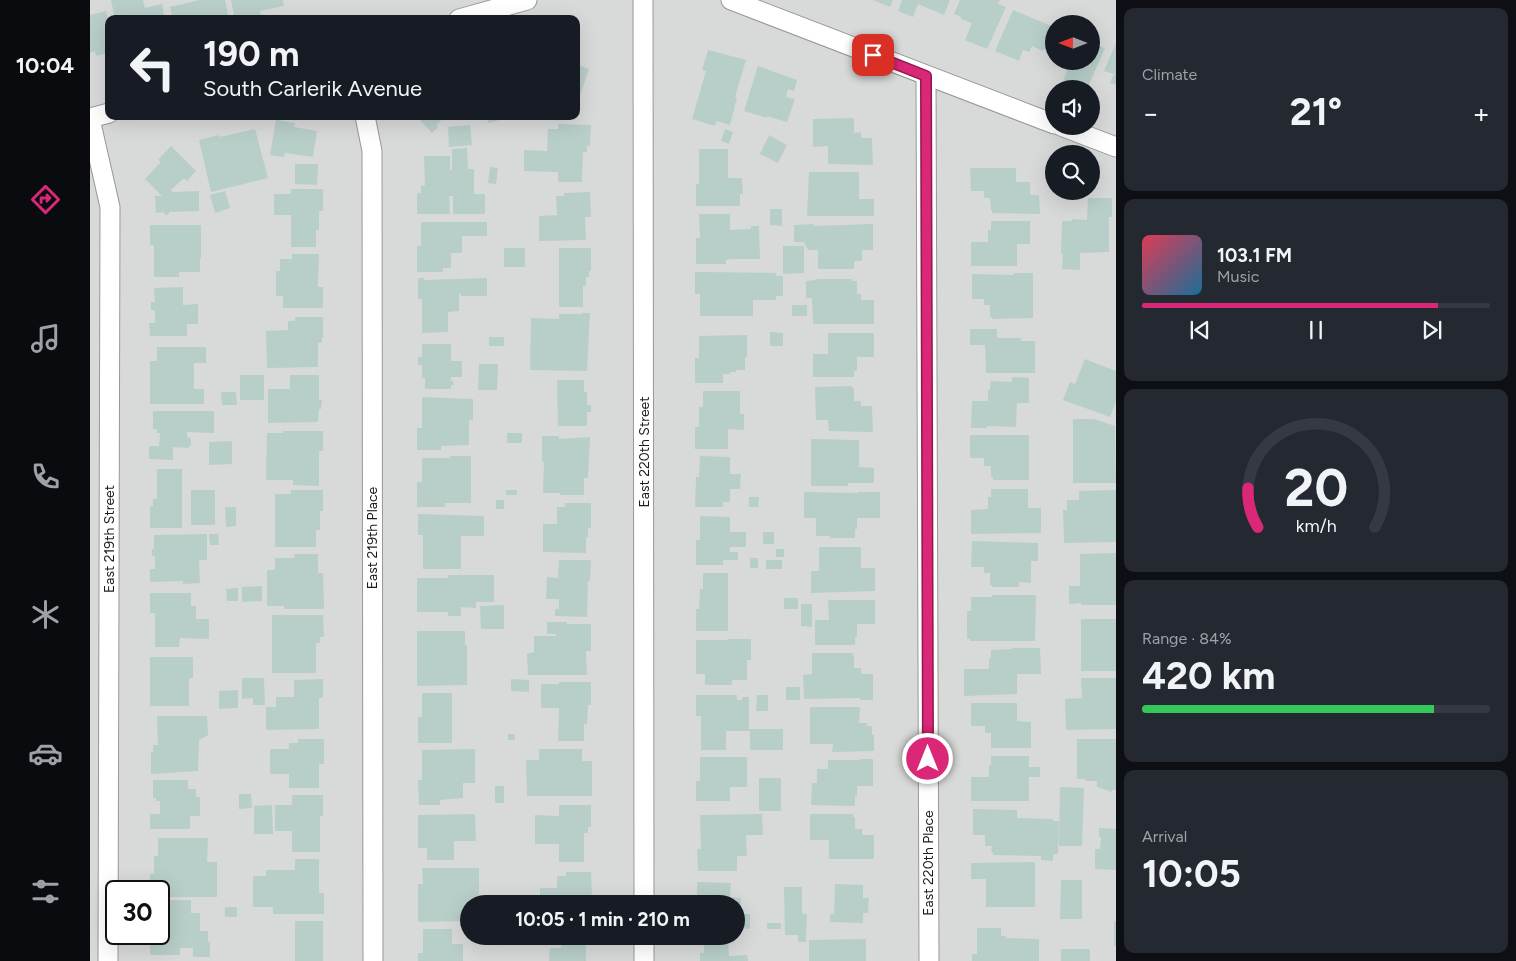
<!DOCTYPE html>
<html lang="en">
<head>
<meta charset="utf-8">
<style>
  body { margin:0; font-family:Figtree,sans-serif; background:#242831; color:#f1f3f6; height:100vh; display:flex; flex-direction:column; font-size:19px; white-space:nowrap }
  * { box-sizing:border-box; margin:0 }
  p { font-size:16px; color:#9ea1a6 }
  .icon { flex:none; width:28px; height:28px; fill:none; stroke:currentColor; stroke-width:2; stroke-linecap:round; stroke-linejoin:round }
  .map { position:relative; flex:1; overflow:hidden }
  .drawer { display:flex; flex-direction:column; gap:8px; padding:8px; background:#0d0f14; width:400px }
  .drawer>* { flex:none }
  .banner { position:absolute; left:15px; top:15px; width:475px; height:105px; border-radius:10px; box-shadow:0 5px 20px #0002; background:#171b24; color:#f1f3f6; overflow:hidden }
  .needle { width:32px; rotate:270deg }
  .fabs { position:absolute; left:955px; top:15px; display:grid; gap:10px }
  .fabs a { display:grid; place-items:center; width:55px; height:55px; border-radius:50%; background:#171b24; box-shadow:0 5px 20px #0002; font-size:25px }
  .speed { position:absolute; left:15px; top:880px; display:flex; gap:10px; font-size:25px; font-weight:700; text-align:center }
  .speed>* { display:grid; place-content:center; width:65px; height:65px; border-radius:50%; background:#171b24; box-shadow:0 5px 20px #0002; line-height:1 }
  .speed .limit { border:2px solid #111; border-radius:8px; background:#fff; color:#111 }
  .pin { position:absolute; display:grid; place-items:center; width:42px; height:42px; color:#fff; margin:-21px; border-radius:10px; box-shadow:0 2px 8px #0006 }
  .me { position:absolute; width:55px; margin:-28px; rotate:0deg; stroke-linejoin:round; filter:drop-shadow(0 0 4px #0008) }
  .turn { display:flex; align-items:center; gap:18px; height:105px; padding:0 15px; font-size:22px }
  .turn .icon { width:65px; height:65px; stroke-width:2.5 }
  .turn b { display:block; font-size:35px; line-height:42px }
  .big { font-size:38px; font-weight:700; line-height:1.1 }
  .drawer .card { flex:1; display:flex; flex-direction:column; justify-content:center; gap:8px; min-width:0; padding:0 18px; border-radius:10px; background:#242831 }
  .drawer .dial { align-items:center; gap:0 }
  .dial svg { height:130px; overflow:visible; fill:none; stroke:#363941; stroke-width:7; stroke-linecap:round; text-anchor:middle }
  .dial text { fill:#f1f3f6; stroke:none }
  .song { display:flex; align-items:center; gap:15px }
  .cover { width:60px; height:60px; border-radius:8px; background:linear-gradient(135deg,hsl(350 70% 55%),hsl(200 70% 35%)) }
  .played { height:5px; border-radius:2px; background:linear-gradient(90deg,#db2777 85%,#363941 85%) }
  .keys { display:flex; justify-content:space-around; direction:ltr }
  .heat { display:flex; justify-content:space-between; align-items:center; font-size:28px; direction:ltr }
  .charge { height:8px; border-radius:4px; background:linear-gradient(90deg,#34c759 84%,#363941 0) }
  .trip { position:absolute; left:370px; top:895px; width:285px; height:50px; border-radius:25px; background:#171b24; box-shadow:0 5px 20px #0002; font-weight:700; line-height:50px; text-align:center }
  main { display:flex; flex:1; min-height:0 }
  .tab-bar { display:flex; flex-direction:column; width:90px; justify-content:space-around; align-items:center; background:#090b0e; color:#9ea1a6 }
  .tab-bar .icon { width:35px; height:35px }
  .tab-bar .on { color:#db2777 }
  .tab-bar b { font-size:22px; color:#f1f3f6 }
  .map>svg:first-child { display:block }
  .residential { fill:#d8dad9; fill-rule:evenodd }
  .building { fill:#b8cec9 }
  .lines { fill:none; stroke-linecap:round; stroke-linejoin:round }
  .minor-casing { stroke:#989898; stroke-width:21 }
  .minor { stroke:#fff; stroke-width:19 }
  .route-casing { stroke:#8e194d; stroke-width:12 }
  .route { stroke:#db2777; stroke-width:9 }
  .labels { text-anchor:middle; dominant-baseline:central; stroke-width:4; stroke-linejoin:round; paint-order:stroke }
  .street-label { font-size:14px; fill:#1b1b1b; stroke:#fff }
</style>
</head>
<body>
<main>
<nav class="tab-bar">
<b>10:04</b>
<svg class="icon on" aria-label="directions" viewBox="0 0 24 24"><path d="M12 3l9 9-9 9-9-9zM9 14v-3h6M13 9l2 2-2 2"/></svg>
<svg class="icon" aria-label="music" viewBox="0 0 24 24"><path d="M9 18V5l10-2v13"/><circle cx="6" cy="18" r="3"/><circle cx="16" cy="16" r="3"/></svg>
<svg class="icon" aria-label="phone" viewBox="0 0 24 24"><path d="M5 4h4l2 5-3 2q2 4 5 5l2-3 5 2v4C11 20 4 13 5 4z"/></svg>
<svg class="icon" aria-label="climate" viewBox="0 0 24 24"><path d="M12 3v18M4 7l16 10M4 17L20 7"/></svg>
<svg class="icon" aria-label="car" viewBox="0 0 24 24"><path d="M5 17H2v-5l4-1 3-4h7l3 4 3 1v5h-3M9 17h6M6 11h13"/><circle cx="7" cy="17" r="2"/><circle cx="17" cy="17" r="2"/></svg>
<svg class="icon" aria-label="filters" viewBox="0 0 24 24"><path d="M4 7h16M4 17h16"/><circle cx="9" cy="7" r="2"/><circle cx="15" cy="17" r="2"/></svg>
</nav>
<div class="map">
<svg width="1026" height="961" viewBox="0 0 1026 961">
  <rect width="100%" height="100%" fill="#e0eeee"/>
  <path class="residential" d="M0,0H1026V961H0ZM19,19H486V116H19ZM964,24H1001V61H964ZM964,89H1001V126H964ZM964,154H1001V191H964ZM26,891H69V934H26ZM379,904H646V936H379Z"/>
  <path class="building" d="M21,0H53L55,8L72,4L75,19H25Z
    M109,0H135L139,19H83L80,7Z
    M141,0H193L194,6L170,11L171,15L156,19H145Z
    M783,0H803L800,7Z
    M812,0H860L854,15L828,4L823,17L808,11Z
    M870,0H910L908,4L916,7L897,49L875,40L882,23L871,19V17L864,14Z
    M923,10L964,27V31L956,50L953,49V51L942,46L939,52L933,50L929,61L905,51Z
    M16,11L19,23V53L6,56L5,51L0,53V15Z
    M980,15L997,22L996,24H976Z
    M1001,43L1015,48L997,89H994L973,80L980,65L972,61H1001Z
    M1026,43V85L1020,83L1024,74L1014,71Z
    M618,50L656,60L645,97L647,98L640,125L626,121L625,126L602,119L616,71L612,70Z
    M486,64L499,69L489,98L486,97Z
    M668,66L707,80L704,91L698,89L696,97L705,99L697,122L677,116V118L654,111Z
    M326,116H356L346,125L348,127L342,133Z
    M397,116H421V117L398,123Z
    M454,116H476V119H454Z
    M764,118V133L771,132V138H782L783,165L738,164V146L723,147V119Z
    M186,120L205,123L204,127L227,131L223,157L195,153L194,157L180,155Z
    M468,124L501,125L500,146H497V152H493L492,182H468V172L434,171V150L457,151L458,129H468Z
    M380,125L382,145L359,147L358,127Z
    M165,129L178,178L121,192L109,140L129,135L130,137Z
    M635,129L643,132L639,144L631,141Z
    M679,135L697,145L688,163L670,154Z
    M81,146L106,171L97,181L94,178L81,190L83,192L109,191V211L79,212V214L75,215L74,212L66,213L65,196H72L55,179L71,162L68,160Z
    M377,148L378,169H384V194H395V214H363V196H359L360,214H327V193H331V186L335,185L334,156H360V170H362V149Z
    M609,149H638V178H652L653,194H650V206H606V184H609Z
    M205,164H228L227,185L205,184Z
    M400,167L408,168L406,184L398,183Z
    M880,168H926V182H940V195H949L950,214L902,213V210H901L900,198H894V191H881Z
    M719,172H769V199H784V216H717Z
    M201,189H233V211H229V230H226V247H201V215H184V194H201Z
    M135,191L140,208L125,213L120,195Z
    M500,192L501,217H495L496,240L449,241V216L467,215L466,196H474V193Z
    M998,198H1022V217H1019V252L990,253V270L972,269L973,254H971L972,221H982V219L997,220Z
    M680,209H692V226L680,225Z
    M609,214H640V230L661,229V226H669L670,259H640L636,260V264H606V238H610Z
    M901,221H940V244H927V266H881V242H898V230H901Z
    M331,222H397V236H372V253H361V268H353V272H327V246H331Z
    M724,224V226L783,224V250H772V261H764V269H728V250H718L714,242H704V225Z
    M60,225H111V259H110V272H89V277H64V245H60Z
    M693,246H714V273L693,274Z
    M414,248H435V267H414Z
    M469,248H501V271H499V277H496V286H493V307H469Z
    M202,254H229L228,287H233V308H193V296H186V271H190V259H202Z
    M605,272L686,273V276H693V296H686V300H663V316H610V294H605Z
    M924,273H943V318L902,319V317H900V305H894V299H882V274L924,275Z
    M328,278H334V280L397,278V296H371L370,293L369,294V311L358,312V332L332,333V299H328Z
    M727,279H762V281H767V294H771V300H784V324H723L722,298H716V281L725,280Z
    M93,287V305L108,304V324H97V336H60L59,323H65V310H61V302H65L64,288Z
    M702,305H717V316H702Z
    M492,313H500L497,371L440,370L441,318L469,319V314H492Z
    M205,317H233V338H232V343H228V367L177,368L176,331L198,330V321H205Z
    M880,329H907V338H931V341H945V373H896L895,345H880Z
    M680,332L693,333V346H680Z
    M738,333H784V357H767V371H764V377H723V354H738Z
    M657,335V357H655V370H646V372H640V374H633V383H605V358H609V336Z
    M399,337H414V346H399Z
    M332,344H361V361H372V377H361V381H363L364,385H361V389H335V378H332V365H328V357H332Z
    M67,347H116V363H104V389H114V404H60V361H67Z
    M995,359L1026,371V402L1020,417L973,400L980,382L985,384Z
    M389,364H408L407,390H388Z
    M150,375H174V400H150Z
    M200,375H229V400H232L231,409H229L228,422L178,423V389H200Z
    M922,377L939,378V403H927L926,427L897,426V428H881L882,401H898V390H900L901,381L922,382Z
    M467,380H494V392H497V405H501V412H497V426H468Z
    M762,386V388H764V401H771V406H782L783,432L739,431L738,420H726L725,387Z
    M613,391H650V414H654V430L638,429V449H605V427H609V407H613Z
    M131,392H146L147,405H132Z
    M332,397L383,399V420H379V445L351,446V450H327V428H332Z
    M63,411H124V433L97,432V436L101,439V445L98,448L83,447V460L59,459V446H69L70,433H67V429H63Z
    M983,419H1004L1025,426L1026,483H983Z
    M193,431H233V451H229V486L203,485V480H176L177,433H193Z
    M417,433H432V443H417Z
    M880,435H939V480H903V477H901V466H894V458H880Z
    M452,436H469V439L500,437L498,478H494V495H470V493H453L454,462H452Z
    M721,439L769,440V467L784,468V483H758V486H721Z
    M142,441V464L119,465V442Z
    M360,456H381V503H355V507H327V482H332V458H360Z
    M610,456L640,457V474H651L650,489H640V502H633V507H605L606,477H609Z
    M67,469H92V528H60V506H63V499H67Z
    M901,489H938V508H951V533L881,534V510L898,509V497H901Z
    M101,490H125V525H101Z
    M201,490H233V511H230V530H226V547H185V494H201Z
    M416,490H427V495H416Z
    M1026,490V542L974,543L973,510H977V500H989V491Z
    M714,492L768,493V492H790V518H767V529H765V538H740V536H726V518H714Z
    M659,497H669L668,507H659Z
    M406,500H414V509H406Z
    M475,503H501V528H498V537H496V553L453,552V524H467V507H475Z
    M135,507H146V526L136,527Z
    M328,514L394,516V536H371V569H333V535H328Z
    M610,516L640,517V532H656V547H640V552H648V560H633V565H606V540H610Z
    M673,532H684V544H673Z
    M117,534V560H109L110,583L93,584V581L60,582V569H65V556H62V549H64V535Z
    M119,534H128L129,545H120Z
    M882,541L948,543V561H941V583L929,582V587H902V585H900V573H894V567H881Z
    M729,547H771V568H785V591L721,593V571H729Z
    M686,549H694V557H686Z
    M1026,553V605H991V603L979,604V586H990V554Z
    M204,554H228V573H233L234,609H194V606H177V570H185V558H205Z
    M660,558H668V568H660Z
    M469,560H501L500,581H498L497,617L465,616V609H469V599H456L457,577L468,578Z
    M676,560H692V569H676Z
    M613,573H638V631H606V609H609L610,589H613Z
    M358,575H404V602H386V608L371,607V616H358V612H327V578H358Z
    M172,586V601L152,602V587Z
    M148,588V601H137L136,589Z
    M60,593H101V606H106V619H119V639L90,638L89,647H65V613H60Z
    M902,595H946L945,641H880V639H877V611H881V597H902Z
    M694,598H708V609H694Z
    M738,600H785V624H767V637H765V645H725V620H739Z
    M711,604H722V627L711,626Z
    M414,605V629H391L390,606Z
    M182,615H233L234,637H230V643H226V673H182Z
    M991,619H1026V671H991Z
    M457,622H477V624H501V651H496L497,675H438L437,654L444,652V636H466V634H457Z
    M327,631H375V645H377V685L327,686Z
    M638,639H661V660H657V680H642V685H615V674H606V640H638Z
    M922,648H950L951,674H927V694L874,696V669H899V658H901V650L922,649Z
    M722,653H763V656H764V668H771V674H783V700H770V698L714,699L713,675L722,674Z
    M60,657H103V678H99V706H60Z
    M152,678H174L175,705H163V698L152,699Z
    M991,678H1026V729L976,730L975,699L992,698Z
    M233,679V698H229V729L176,730V707H186V697H204V680Z
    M421,679L439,680V692L421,691Z
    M469,682H501V705H498L497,724H494V741H468L469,708H451V684H469Z
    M696,687H710V700H696Z
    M148,690V708L129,709V691Z
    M332,693H362V743H328V717H332Z
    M606,695H647V700H652V697H659V729H693V750H660V731H636V750H611V716H606Z
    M667,695H678V711H666Z
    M881,703H927V721L941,722V748H901V733H895V726H881Z
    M720,707H770L769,723H777V726H782V734L784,735V751L742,752L743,744H720Z
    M67,716H117L118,735L109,740L108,771L61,774V752H63V745H68Z
    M418,734H425V740H418Z
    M208,739H234V764H229V788H199V774H180V749H199V743H208Z
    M987,739H1026V790H1022V792L1007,787V781H995V779H987Z
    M385,749V783H373V798L350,800V805H329L328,780H332V750Z
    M449,749H492V761H502V796H437L436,760H449Z
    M901,756H939V767H950V777H939V801H881V777H899V765H901Z
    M610,757H657V787H640V801H606V781H610Z
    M770,759H783V786H767V796H765V806L721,805L722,783H727V769H738V760H770Z
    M669,778H691V811H669Z
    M63,780H98V789H106V797H110V816H100V829H60V814H70V801H66V798H63Z
    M405,786H414V803H405Z
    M970,787L994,788L992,846H969Z
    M149,794H161L162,808L149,809Z
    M202,795H233V816H230V852H202V831H185V805H202Z
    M182,805L183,834H164V806Z
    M469,805H501V827H498V833H494V862H469V844H445V815L469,816Z
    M883,809L927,810V818L963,819V821H969L968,854H963V861L951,860V856L903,855V852H901L902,846H895V835H883Z
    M385,814L386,841H364V860H337V848H328V815Z
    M672,814L673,835H656L657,856H647V871H608L607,849H611L610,815Z
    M720,814H763V817H765V829H772V835H784V859H739V840H720Z
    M1009,828L1026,829V870L1005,869V849H1010L1011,837H1009Z
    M68,838H118L117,862H127V897H69V891H60V874H64V856H68Z
    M205,859H229V893H234V914H183V907H163V876H176V870H205Z
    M945,862V907H896V879H881V863Z
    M332,868H389V904H379V921L328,922V884H333Z
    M476,872H501L502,897H497V904H450V888H467V876H476Z
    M971,880H992V919H970Z
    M607,882L641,883L640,897L651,898V909H648V914H660V929L646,928V904H607Z
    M745,884L773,885V898H779L778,913H773V923L740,922V914H744Z
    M694,887H712V914H717L716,942H708V935H695Z
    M69,900H101V913H110V931H118V942H120V957H103V948H90V955H60V934H69Z
    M135,907H147V917H135Z
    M205,921H233V961H205Z
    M1024,921H1026V946H1024Z
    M677,923H691V929H677Z
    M887,928H911V936H916V938L949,939V961H882V954H887Z
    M333,929H362V944H373V961H328V953H333Z
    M471,936H496V961H459L460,948H471Z
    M614,937H638L639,956L657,955L658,961H610V953H614Z
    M776,939V961H719V940Z
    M971,949H1000V961H971Z"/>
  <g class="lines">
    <g class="minor-casing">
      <path id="minor" d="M553,0L554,904
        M641,0L964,124
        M369,19L437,0
        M836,76L839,961
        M275,116L282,151L283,961
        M0,118L19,113
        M0,119L20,207L18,961
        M971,126L1026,147
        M554,936V961"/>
    </g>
    <use href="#minor" class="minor"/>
  </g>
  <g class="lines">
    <g class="route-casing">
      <path id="route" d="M783,55L836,76L838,759"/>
    </g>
    <use href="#route" class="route"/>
  </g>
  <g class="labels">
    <g class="street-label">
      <text transform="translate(554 452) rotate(-90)">East 220th Street</text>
      <text transform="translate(282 538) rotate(-90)">East 219th Place</text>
      <text transform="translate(19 539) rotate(-90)">East 219th Street</text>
      <text transform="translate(838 863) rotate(-90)">East 220th Place</text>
    </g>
  </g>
</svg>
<div class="fabs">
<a><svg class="needle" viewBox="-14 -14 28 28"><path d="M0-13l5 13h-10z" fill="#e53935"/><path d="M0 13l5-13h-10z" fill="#9ea1a6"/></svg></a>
<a><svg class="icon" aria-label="sound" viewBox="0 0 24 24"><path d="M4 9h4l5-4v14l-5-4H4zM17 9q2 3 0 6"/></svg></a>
<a><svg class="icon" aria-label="search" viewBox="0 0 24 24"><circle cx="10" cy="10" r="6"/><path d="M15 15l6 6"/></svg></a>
</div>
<div class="speed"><div class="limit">30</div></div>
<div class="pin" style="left:783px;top:55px;background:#d93025"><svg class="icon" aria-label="arrive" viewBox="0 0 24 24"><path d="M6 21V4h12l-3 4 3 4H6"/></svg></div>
<svg class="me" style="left:838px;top:759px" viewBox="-20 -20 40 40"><circle r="17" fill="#db2777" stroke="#fff" stroke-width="3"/><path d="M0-11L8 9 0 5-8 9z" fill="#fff"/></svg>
<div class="trip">10:05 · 1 min · 210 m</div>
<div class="banner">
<div class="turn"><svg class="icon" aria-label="left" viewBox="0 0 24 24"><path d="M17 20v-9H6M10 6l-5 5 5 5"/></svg><div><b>190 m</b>South Carlerik Avenue</div></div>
</div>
</div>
<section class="drawer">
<div class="card"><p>Climate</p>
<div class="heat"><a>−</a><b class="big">21°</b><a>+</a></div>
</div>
<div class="card">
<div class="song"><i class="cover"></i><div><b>103.1 FM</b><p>Music</p></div></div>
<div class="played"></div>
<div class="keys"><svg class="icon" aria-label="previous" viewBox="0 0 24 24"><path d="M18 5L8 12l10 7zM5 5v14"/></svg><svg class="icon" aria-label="pause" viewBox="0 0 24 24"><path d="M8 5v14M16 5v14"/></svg><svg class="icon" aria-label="next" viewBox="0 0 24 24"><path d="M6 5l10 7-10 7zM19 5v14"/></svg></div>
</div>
<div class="card dial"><svg viewBox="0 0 100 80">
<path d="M14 69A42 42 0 1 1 86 69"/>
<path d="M14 69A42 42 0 0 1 8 45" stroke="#db2777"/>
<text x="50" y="56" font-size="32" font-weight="700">20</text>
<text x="50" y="72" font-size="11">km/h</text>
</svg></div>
<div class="card"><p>Range · 84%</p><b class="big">420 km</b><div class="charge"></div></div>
<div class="card"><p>Arrival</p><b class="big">10:05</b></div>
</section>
</main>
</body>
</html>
